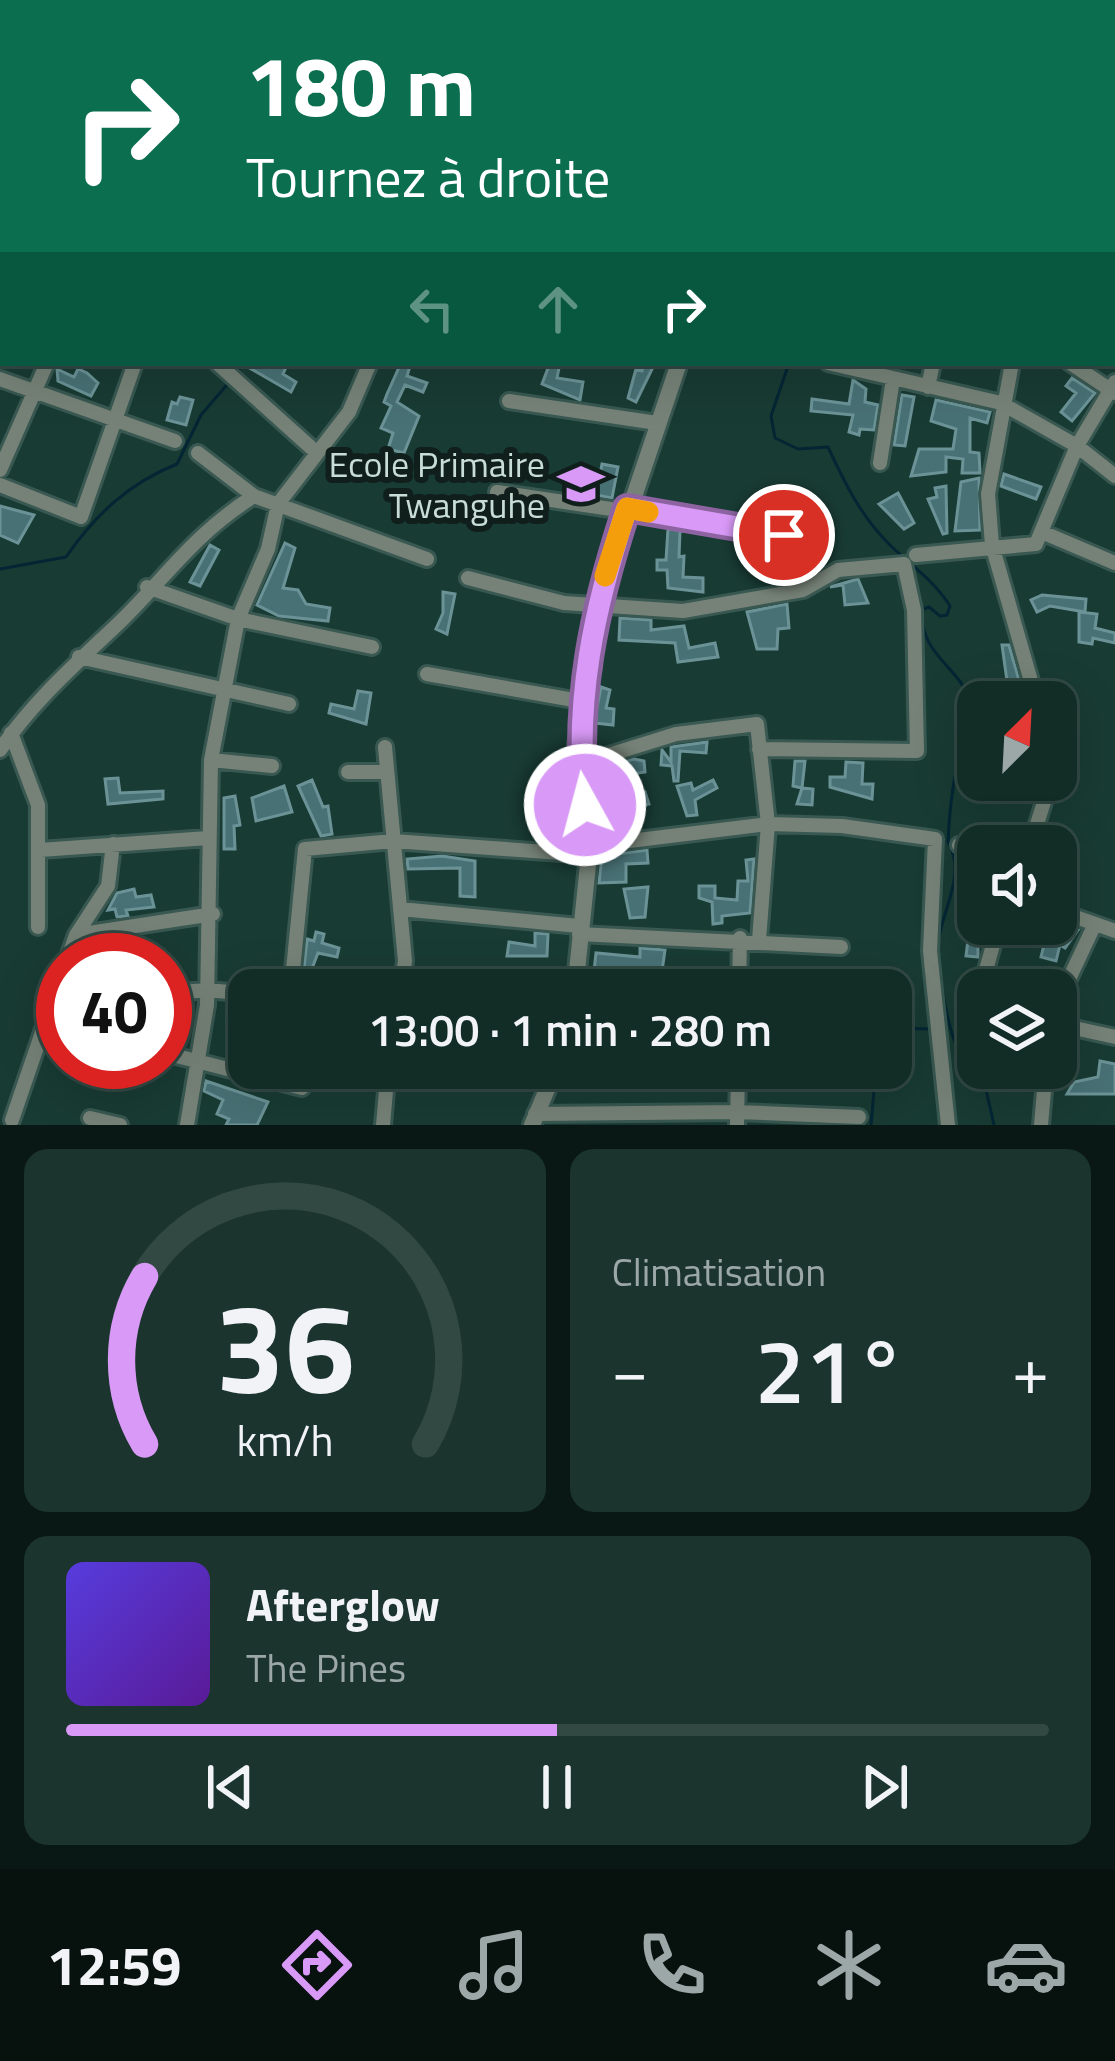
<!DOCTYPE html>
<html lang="fr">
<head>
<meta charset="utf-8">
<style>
  body { margin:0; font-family:"Titillium Web",sans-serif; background:#1b342e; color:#f1f3f6; height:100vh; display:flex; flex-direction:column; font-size:45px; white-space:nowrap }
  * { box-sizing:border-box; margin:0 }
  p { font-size:39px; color:#9ca7a7 }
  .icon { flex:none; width:66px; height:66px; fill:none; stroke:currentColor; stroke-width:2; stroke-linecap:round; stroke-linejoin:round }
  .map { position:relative; height:1125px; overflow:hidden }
  .details { display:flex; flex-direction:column; gap:24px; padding:24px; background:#0a1815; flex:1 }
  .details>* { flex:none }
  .guide { position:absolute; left:0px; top:0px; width:1116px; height:366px; box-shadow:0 12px 48px #0002,0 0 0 3px #314843; background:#0b6e4f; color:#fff; overflow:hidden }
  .needle { width:78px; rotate:24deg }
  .controls { position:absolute; left:957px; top:681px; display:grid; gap:24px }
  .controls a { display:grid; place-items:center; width:120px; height:120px; border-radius:24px; background:#122c26; box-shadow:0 12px 48px #0002,0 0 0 3px #314843; font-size:60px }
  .speed { position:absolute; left:36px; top:933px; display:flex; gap:24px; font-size:60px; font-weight:700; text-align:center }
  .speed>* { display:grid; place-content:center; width:156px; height:156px; border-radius:50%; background:#122c26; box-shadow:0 12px 48px #0002,0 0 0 3px #314843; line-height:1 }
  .speed .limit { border:18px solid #d22; background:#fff; color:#111 }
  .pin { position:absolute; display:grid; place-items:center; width:102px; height:102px; color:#fff; margin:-51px; border:6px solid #fff; border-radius:50%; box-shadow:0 3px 12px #0007 }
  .me { position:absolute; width:132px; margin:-66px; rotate:353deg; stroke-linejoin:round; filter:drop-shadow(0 0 9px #0008) }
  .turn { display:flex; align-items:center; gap:42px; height:252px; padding:0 48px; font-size:54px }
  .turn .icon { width:156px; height:156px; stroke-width:2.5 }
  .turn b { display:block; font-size:84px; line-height:102px }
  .lanes { display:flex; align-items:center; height:114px; padding:0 48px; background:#0003; justify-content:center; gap:60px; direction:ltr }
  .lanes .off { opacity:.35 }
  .big { font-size:90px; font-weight:600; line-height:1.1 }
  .details .card { flex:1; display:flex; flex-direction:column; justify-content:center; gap:18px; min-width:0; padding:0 42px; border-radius:24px; background:#1b342e }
  .details .dial { align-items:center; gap:0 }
  .dial svg { height:312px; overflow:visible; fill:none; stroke:#314843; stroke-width:7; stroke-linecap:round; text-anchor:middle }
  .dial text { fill:#f1f3f6; stroke:none }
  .song { display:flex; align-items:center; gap:36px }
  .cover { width:144px; height:144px; border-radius:18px; background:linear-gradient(135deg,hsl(250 70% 55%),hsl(270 70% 35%)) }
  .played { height:12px; border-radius:6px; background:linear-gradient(90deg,#d99af7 50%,#314843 50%) }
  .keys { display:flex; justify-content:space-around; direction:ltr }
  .heat { display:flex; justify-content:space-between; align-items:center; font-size:66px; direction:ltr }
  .details .tiles { flex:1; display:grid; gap:24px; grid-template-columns:1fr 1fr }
  .card:last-child { grid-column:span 2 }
  .trip { position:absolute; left:228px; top:969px; width:684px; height:120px; border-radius:24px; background:#122c26; box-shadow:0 12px 48px #0002,0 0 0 3px #314843; font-weight:600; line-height:120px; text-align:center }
  .tab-bar { display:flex; height:192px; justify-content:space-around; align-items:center; background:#07120f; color:#9ca7a7 }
  .tab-bar .icon { width:84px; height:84px }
  .tab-bar .current { color:#d99af7 }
  .tab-bar b { font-size:54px; color:#f1f3f6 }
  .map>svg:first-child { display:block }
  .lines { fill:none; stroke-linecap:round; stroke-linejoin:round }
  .stream { stroke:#042634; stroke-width:3 }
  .building { fill:#487175; stroke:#6b9397; stroke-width:3 }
  .minor-casing { stroke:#385851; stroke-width:20 }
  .tertiary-casing { stroke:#385851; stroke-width:22 }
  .minor { stroke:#768277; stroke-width:14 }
  .tertiary { stroke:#768277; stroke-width:16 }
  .route-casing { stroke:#8d64a1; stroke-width:30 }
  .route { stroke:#d99af7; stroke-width:21 }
  .slow { stroke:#f59e0b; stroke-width:21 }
  .labels { text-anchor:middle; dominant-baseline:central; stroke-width:12; stroke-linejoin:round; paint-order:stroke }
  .poi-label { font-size:36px; fill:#c9ddd7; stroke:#101f1b; text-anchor:end }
</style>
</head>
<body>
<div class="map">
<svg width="1115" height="1125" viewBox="0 0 1115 1125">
  <rect width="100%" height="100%" fill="#183b33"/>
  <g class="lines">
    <path class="stream" d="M854,0L855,3
      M394,3L396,0
      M1113,263L1115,264
      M789,363L771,416L775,438L798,449L828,447C845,483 860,515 889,544C911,566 933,579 950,606L947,615L940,616L929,607L923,609C917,652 958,666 970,700C978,724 961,742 957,765C952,790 949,816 948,842C967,874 942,910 938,943C936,961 948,1031 957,1046C961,1054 970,1059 978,1064
      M236,372L245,363
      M0,569L66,557C95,515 129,483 177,464L201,415L231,380
      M891,1028L931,1029
      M981,1068L994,1125
      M871,1125L876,1068"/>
  </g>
  <path class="building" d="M241,363H288L283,374L296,382L291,392Z
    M401,363H411L407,376L427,383L423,392L405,385L397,402L419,416L404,453L388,449L393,433L381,428L391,406L384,402L387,394Z
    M550,363H560L557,378L583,382L580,400L542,384Z
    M644,363H655L636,402L628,398L636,369L642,371Z
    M57,369L74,377L78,369L87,373L98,383L91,396L58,381Z
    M1072,378L1095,393L1072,421L1061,412L1076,393L1066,386Z
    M853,380L866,389L865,402L878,405L874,430L860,429L859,435L849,432L853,415L811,411L812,399L849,404Z
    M902,395L914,397L905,446L894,445Z
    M180,397L193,400L186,425L167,420L172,402L177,404Z
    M936,400L990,412L987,423L970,418V452L979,453L980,473H962L963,459L946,457V472L911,476L919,449H953L956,429L931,421Z
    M602,464L618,467L612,498L596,495Z
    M1004,474L1041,487L1036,499L1001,486Z
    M979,478L980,530L955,531L961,482Z
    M946,486L947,533L943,534L928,499L937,497L935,488Z
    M898,493L914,523L904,529L879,504Z
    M0,506L34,515L18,543L0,535Z
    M668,529L685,531H680L679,557L684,556L683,577L703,578V592L668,588L667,570H657V560H666Z
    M285,543L295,548L283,588L298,590L306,604L330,608L328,621L279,616L257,605Z
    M210,545L219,550L200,586L190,582Z
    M795,545L829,546V550L802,559V577H793L792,557L744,549Z
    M858,579L868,603L845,605L843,585L830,587Z
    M443,592L455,594L447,634L436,629L443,613Z
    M1042,595L1086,599L1085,612L1050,606L1037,612L1031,600Z
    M787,604L789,628L778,629L777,649H757L747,612Z
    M1079,612L1097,614L1095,628L1115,633V643L1093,638L1092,644L1079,642Z
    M620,618L651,620V630L684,626L689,648L715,643L718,657L678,662L675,643L619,640Z
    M1002,645H1009L1025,702H1004L1001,689L1008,688Z
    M601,687L610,690L606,708L614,709L613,725L594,723Z
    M358,691L371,693L366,724L329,713L331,704L354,709Z
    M707,742L706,753L680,751L678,781H674L672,766L661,765L662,750L671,762V747Z
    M634,759L644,761L645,772L625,775L629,798L645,792L649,804L627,811L629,821L611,824V831H599V819H606L596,782L608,779L604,768Z
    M795,761H805L802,788L813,789L812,805L797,804L802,788L793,786Z
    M846,762L863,763L862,784H873L872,799L830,787V777H845Z
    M118,778L120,793L163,791V799L108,804L105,779Z
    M312,780L323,807L328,806L332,834L321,836L298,786Z
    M713,780L717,788L695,800L697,815L687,816L677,786L691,783L693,790Z
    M284,786L292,812L256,821L252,798Z
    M235,796L240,825L234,826L235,849H224V798Z
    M647,850L648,863L626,864V882L599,883L602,856Z
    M442,856L475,861V897L460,896V868L408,869L407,859Z
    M754,859L750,913L722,916V923L713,924L712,902L699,898V886H715V898L737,900L738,881H748L746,860Z
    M648,887L645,917L630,918L624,889Z
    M134,889L136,897L151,895L154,907L126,910L128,916L117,917L115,909L108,910L117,893Z
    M973,901H978V957L966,956Z
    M1056,922L1078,930L1065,948L1060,945L1056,961L1041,957L1044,945L1024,938L1029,924Z
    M316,932L324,934L322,943L339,948L337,957L318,953L311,971L304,968L307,939L314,941Z
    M535,933L548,934L547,956H507L509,942L535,946Z
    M640,948L665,950L662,971L667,969V979L691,980L692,990H648V975L661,971H594L596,953L640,957Z
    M1100,1061L1115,1064V1094H1067L1074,1082L1098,1077Z
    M206,1081L268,1102L257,1125H226L229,1119L217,1114L223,1100L204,1091Z"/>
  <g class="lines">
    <g class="minor-casing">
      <path id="minor" d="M309,0V3
        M869,0L878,3
        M1031,0L1035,3
        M1104,0L1105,3
        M474,2L477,3
        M104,3H127
        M242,3V0
        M572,3L573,0
        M971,3L972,0
        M1113,18L1115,19
        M1113,100H1115
        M1113,122L1115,132
        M0,166L3,169
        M1113,181H1115
        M0,288L3,281
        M217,363L317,453
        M828,363L1001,403L1077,446L1115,476
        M1012,363L988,494L992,545L1037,702
        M1070,363L1115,393
        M0,379L175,441
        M928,387L933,363
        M509,401L657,423
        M198,453L254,496L427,559
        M880,463L893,379
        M0,470L47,363
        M0,485L81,517L135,363
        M497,492L785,535
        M1044,533L1115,563
        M916,555L1036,544L1077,446L1115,382
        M468,578L564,603L683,611L803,590L838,570L904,564L914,610L917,751L759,749
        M147,587L238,619L372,647
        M79,657L289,704
        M427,674L585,702
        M11,733L38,805V927
        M385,747L405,961L401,990
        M0,750C33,701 78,662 120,622C169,574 193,535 254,496
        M211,760L272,766
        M580,764L676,734L757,724L768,824L759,940
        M348,772H387
        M959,845L978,850
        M589,846L768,824L842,826L935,839L930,951L948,1125
        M1030,846L1051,780
        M40,850L208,838
        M400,909L579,926
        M1056,910L1115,931
        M579,934L841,947
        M76,935L213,914
        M67,960L76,935L108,886L113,844
        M291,990L305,849L393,841L589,855
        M739,990L740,938
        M165,993L208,990L249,994
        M978,998L999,924
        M1056,1024L1115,1037
        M1056,1027L1069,979L1094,926
        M165,1053L302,1088
        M535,1114L737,1112L859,1117
        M90,1118L120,1125
        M12,1120L63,971
        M187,1125L207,1005L211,760L238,619L268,549L278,504L349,412L370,363
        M383,1125L388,1068
        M737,1125L738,1068
        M1041,1125L1046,1068"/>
    </g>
    <g class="tertiary-casing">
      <path id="tertiary" d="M757,0V3
        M575,990L589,855L577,744L592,667L591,624L679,363
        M532,1125L556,1068"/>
    </g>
    <use href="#minor" class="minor"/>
    <use href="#tertiary" class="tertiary"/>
  </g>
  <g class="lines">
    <g class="route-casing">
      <path id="route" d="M585,805C574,700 594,608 627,508L784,535"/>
    </g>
    <use href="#route" class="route"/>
    <path class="slow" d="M605,576L627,508L648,512"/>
  </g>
  <defs>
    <g id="school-bare" transform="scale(3.6)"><path d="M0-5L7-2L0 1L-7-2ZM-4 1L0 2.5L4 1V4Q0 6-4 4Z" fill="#d99af7" stroke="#101f1b" stroke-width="2.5" paint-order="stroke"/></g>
  </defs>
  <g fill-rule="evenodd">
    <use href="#school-bare" x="581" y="484"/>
  </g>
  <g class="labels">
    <g class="poi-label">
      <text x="545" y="463">Ecole Primaire<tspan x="545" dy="41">Twanguhe</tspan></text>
    </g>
  </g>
</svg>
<div class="controls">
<a><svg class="needle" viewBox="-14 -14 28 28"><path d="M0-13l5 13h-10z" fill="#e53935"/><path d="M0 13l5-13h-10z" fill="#9ca7a7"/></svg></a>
<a><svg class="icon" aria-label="sound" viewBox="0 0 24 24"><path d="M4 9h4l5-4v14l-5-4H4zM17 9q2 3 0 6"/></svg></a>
<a><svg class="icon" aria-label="layers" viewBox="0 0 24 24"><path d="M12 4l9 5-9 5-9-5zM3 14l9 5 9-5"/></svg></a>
</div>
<div class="speed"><div class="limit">40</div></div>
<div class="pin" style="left:784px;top:535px;background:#d93025"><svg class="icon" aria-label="arrive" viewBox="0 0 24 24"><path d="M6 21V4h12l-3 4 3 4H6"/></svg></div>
<svg class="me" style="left:585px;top:805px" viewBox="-20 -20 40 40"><circle r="17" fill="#d99af7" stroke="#fff" stroke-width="3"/><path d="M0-11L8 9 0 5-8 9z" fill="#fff"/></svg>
<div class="trip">13:00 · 1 min · 280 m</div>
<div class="guide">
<div class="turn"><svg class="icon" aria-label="right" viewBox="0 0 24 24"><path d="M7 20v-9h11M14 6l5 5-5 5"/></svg><div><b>180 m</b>Tournez à droite</div></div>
<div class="lanes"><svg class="icon off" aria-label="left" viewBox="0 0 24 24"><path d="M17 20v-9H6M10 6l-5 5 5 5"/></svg><svg class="icon off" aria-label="ahead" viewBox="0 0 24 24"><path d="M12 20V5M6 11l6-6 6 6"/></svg><svg class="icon" aria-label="right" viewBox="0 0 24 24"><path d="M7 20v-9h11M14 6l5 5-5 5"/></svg></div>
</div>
</div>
<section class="details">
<div class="tiles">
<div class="card dial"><svg viewBox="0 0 100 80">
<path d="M14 69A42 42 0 1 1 86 69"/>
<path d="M14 69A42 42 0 0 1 14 26" stroke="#d99af7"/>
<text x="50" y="56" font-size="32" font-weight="700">36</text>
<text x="50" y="72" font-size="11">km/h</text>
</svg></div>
<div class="card"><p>Climatisation</p>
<div class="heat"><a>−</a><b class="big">21°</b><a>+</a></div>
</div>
<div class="card">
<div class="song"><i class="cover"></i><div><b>Afterglow</b><p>The Pines</p></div></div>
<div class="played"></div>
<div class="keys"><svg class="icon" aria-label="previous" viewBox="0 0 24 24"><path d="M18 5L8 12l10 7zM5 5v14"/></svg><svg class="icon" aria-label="pause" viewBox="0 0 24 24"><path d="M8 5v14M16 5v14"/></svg><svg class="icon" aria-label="next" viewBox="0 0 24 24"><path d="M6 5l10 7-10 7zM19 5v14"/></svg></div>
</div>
</div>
</section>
<nav class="tab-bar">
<b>12:59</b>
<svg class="icon current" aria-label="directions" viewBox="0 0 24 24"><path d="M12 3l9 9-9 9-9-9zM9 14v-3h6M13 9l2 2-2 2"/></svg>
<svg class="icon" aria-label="music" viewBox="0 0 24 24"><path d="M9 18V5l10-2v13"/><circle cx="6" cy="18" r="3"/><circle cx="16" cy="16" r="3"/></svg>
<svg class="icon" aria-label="phone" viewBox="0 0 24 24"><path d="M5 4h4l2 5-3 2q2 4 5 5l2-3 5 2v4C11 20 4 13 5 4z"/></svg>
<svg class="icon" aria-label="climate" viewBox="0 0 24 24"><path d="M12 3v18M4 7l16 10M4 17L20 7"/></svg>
<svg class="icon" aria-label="car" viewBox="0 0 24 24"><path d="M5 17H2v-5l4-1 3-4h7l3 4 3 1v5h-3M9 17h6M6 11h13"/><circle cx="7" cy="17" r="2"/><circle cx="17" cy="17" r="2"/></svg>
</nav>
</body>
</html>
